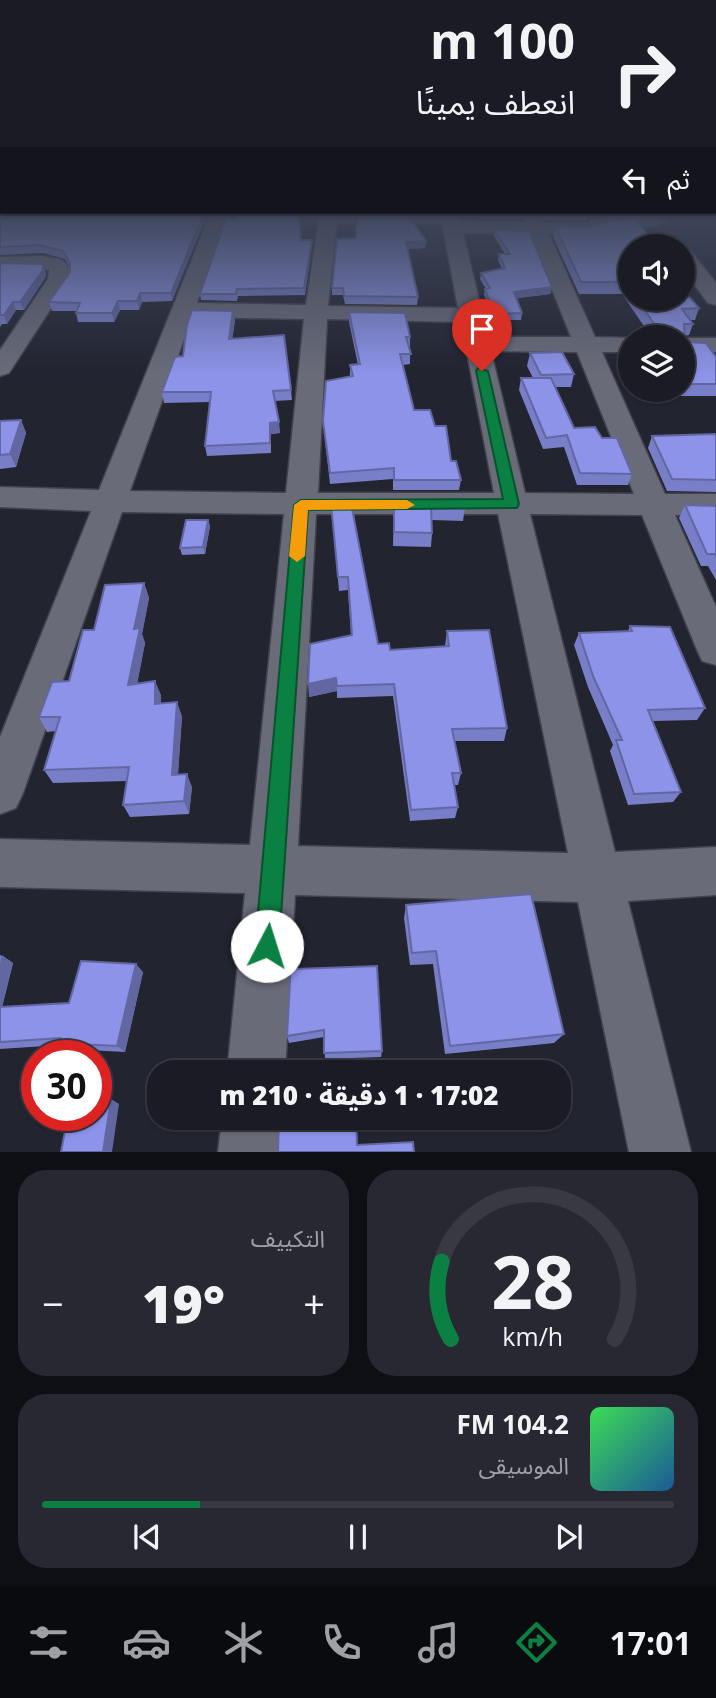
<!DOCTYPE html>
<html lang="ar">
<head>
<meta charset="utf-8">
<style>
  body { margin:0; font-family:"Open Sans","Noto Sans Arabic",sans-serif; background:#272831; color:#f1f3f6; direction:rtl; height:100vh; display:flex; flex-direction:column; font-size:26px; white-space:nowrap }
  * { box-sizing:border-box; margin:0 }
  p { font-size:23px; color:#9fa1a6 }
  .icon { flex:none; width:38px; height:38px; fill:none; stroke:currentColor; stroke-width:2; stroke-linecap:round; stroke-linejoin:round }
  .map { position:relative; height:1152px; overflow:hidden; direction:ltr }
  .sheet { display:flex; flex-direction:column; gap:18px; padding:18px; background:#0e0f14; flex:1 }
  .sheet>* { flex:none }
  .guide { position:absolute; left:0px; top:0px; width:718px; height:214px; box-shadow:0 2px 5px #0004,0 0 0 2px #383941; direction:rtl; background:#1a1b24; color:#f1f3f6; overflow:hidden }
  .buttons { position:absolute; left:618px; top:234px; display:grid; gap:14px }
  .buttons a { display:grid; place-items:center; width:77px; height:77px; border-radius:50%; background:#1a1b24; box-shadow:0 2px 5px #0004,0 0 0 2px #383941; font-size:35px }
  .speed { position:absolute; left:21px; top:1040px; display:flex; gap:14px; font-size:35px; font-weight:700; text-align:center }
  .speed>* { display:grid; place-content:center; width:91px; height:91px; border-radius:50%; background:#1a1b24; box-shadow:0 2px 5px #0004,0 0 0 2px #383941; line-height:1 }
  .speed .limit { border:10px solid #d22; background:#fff; color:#111 }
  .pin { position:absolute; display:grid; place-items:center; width:60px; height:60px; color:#fff; margin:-72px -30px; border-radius:50% 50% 50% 0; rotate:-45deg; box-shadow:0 0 7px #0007 }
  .pin .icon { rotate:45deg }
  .me { position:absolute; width:77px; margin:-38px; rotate:5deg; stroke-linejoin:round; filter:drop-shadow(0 0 5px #0008) }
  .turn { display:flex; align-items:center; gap:24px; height:147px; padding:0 28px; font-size:32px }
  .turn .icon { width:91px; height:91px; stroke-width:2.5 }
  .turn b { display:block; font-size:49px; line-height:60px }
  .then { display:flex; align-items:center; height:66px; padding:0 28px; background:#0003; gap:14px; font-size:26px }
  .big { font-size:52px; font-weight:800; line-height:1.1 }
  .sheet .widget { flex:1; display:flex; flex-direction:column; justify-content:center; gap:10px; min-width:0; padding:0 24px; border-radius:28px; background:#272831 }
  .sheet .dial { align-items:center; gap:0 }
  .dial svg { height:182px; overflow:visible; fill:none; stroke:#383941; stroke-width:7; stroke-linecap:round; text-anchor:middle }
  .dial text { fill:#f1f3f6; stroke:none }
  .song { display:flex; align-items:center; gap:21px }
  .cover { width:84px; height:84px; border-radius:10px; background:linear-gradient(135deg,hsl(130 70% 55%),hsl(210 70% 35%)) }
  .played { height:7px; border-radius:4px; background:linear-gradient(90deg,#0b8043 25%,#383941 25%) }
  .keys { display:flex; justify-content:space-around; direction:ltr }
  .heat { display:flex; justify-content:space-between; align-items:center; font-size:38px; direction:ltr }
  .sheet .tiles { flex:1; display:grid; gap:18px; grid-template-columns:1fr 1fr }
  .widget:last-child { grid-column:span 2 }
  .trip { position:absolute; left:147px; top:1060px; width:424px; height:70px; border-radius:28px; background:#1a1b24; box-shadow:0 2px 5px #0004,0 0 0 2px #383941; font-weight:800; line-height:70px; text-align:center; direction:rtl }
  .tab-bar { display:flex; height:112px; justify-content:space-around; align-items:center; background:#0a0b0e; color:#9fa1a6 }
  .tab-bar .icon { width:49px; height:49px }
  .tab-bar .selected { color:#0b8043 }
  .tab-bar b { font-size:32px; color:#f1f3f6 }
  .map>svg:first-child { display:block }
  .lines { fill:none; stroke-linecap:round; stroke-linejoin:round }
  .minor-casing { stroke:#41424b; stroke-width:3 }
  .minor { fill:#696b79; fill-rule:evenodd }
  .wall { fill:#787ec8 }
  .shaded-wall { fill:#6267a2 }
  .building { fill:#8c93e8; stroke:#6267a2; stroke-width:2 }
  .route { fill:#0b8043; stroke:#07532c; stroke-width:2 }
  .slow { fill:#f59e0b }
</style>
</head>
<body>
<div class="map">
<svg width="716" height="1152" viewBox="0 0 716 1152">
  <rect width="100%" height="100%" fill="#222430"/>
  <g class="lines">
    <g class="minor-casing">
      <path id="minor" d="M211,212H229L197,303L306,305L320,212H458L460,221L525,222L521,212H539L544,223H585L611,215L657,214L666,220L657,226L613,227L587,235L549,234L595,337L630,338V352H602L665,494H716V516L675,515L716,607V665L702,661L697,650L642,515L530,514L615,852L716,847V895L628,901L691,1152H629L578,902L295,895L285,1073H227L245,893L0,887V839L250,845L284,514L122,512L23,793L16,808L0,814V737L91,511L0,507V487L99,490ZM337,223H442L458,308L328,306ZM463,233L530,234L571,337H488ZM192,317L304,319L286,493L130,491ZM327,319L461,322L494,493H318ZM491,351L577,352L634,494L525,493ZM316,514H498L568,853L298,846Z
        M682,247L689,249L716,283V305L708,303L682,268Z
        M43,256C61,260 71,258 70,279L9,373L0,376V350L48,279L49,270L0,269V257Z
        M682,338H716V352H682Z
        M222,1118H282L280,1152H218Z"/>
    </g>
    <use href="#minor" class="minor"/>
  </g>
  <path class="wall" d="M0,212H208L172,301L142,302L139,310H120L114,322H78L76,313V311H52L49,302L70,272V267L65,259L43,253L0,255Z
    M232,212H298L301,240L312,246L305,295L238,296L237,301L201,300L200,294L235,220Z
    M478,212H522L521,219H483Z
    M541,212H587L586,220H546Z
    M555,226L630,247V299H682L699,308L695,320H690L693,324L689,335L684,336L685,342L716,357V396H664L661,390H682V338H652L622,294H579L553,237Z
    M494,230L552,287L550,294L517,298L522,313L521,320H493L484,295L485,289H486L480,279L481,273L502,269L498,260L499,254H505L494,236Z
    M356,238L426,241L425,248L408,249L418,297L417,305L345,304L343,295H332V288Z
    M0,263L46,273L45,278L24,310H16L7,324H2L0,327Z
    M349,312L410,337V364L403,365L414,410L435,426L461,480L459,490H393V479L330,484L323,421L350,376V365H358L349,322Z
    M235,320L232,339L291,390L292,400L275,401L280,433L271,434V453L207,456L205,446L210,402L164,403L162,392L183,356Z
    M530,353L574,374L571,387H555L574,428L602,438L632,474L628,485H577L564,447L543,449L519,390L521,378H533L527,366Z
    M21,420L26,433L16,467L0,469V421Z
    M716,434V492L667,491L648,448L652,436Z
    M331,503L378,644L390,650L445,646L447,631L507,728L504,741H454L461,773L458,785H454L458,807L455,818L410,821L393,696L337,698V691L309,697L351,635L348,590L339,591Z
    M394,503L465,507L463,521L432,520V533L431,547L393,546Z
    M685,505L716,506V580L708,566H701L679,518Z
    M208,520L210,526L205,554L182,555L180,548Z
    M144,583L149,598L142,634L145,643L137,684L161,695V703L182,716L178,774L192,787L189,814L130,817L123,805L127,781L53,783L44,770L56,731L47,732L39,717L69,681L94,630Z
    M630,626L705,708L697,720L653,721L681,792L673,802L628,805L610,751L613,745L588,687L574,645L579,633L628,631Z
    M406,905L564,1034L554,1043L445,1054L433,964L410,965L404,918Z
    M292,946L296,969L382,1051L381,1057L325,1059L324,1037L289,1043L287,1036Z
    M0,955L13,963L2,1007L69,1003L143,972L125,1052L68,1049L61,1045L0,1049Z"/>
  <path class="shaded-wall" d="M204,212H208L172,301L171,293Z
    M312,240V246L305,295L304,288Z
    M426,241L425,248L406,249V242Z
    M43,264L46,273L45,278L24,310L20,302Z
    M552,287L550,294L513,299L514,292Z
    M140,293L142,302L139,310L137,301Z
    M118,301L120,310L114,322L112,313Z
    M13,302L16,310L7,324L4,315Z
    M233,311L235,320L231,349L229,339Z
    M21,420L26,433L16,467L10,454Z
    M279,422L280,433L271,434V453L270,423Z
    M208,520L210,526L205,554L203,547Z
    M144,583L149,598L142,634L145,643L134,700L128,685L134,629Z
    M336,678L337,691L309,697L308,684Z
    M155,681L161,695V718L155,704Z
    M177,702L182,716L177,788L172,775Z
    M187,774L192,787L189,814L184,801Z
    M2,955L13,963L0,1015V963Z
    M136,964L143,972L125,1052L117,1046Z
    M111,1099L119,1104L112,1152H103Z"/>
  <path class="building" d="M0,212H204L171,293H140L137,301H118L112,313H76L80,303L49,302L70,272V263L63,251L40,245L0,247Z
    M233,212H298L301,240H312L304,288L237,289L236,294H200L227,216L236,221Z
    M547,212H587L547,213Z
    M357,219H411L426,241L406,242L418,297L344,296L343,288H332L337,239L356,238Z
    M636,219L656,247H630V289L625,282H581L555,226L589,227L613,220Z
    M494,230L529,231L552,287L514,292L522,313L494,314L485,289L490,288L481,273L505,268L499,254H510Z
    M0,263L43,264V270L20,302H13L4,315H0Z
    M682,289L699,308L682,309L693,324H684L685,342L706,343L716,357V384H682V338H664L637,299H682Z
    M192,310L233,311L229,339L284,335L291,390L273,391L279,422L270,423V443L205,446L211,392H162L175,357L183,356L187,325Z
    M349,312L405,313L410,337H406L411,354H400L414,410H430L435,426H446L451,461H456L461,480H394V468L330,473L323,421L326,381L353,376L350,365L360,364Z
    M562,352L574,374L541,375L530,353Z
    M521,378H551L574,428L595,427L602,438H617L632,474L580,473L567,435L546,438Z
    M21,420L10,454L0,455V421Z
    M716,434V480L672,479L652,436Z
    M331,503H351L378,644L389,643L390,650L449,646L447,631L489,630L507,728L452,729L461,773H452L458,807L411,810L394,684L337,686L336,678L308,684L310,644L352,635L348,577H338Z
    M394,503H465V507L431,506L432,533L394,532Z
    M685,505L716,506V556L715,554H707Z
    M186,520H208L203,547L180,548Z
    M144,583L134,629L140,628L128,685L155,681V704L177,702L172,775L187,774L184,801L123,805L129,767L44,770L60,717H39L52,682L69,681L83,630H94L105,585Z
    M630,626L670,627L705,708L648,710L681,792L634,794L616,740H622L593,676L579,633L632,631Z
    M531,894L564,1034L450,1046L436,951L412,953L406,905Z
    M292,946L295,969L377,966L382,1051L324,1053V1030L287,1036Z
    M81,961L136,964L117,1046L58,1043L60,1038L0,1042V1007L69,1003Z
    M111,1099L103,1152H61L68,1115H96V1100Z
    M279,1118H356L357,1145L413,1142L414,1152H278Z"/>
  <linearGradient id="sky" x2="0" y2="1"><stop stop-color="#13141a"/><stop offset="0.57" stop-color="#3e4559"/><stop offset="1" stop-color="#3e4559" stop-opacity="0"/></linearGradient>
  <rect width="716" height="373" fill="url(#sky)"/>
  <path class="route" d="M478,368L488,371L519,504L517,508L308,510L279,946L275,955L267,958L258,955L255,946L294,505L301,500L503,499L476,371Z"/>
  <path class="slow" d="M301,500H407L415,505L407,509L308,510L305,556L297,562L289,556L294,505Z"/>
</svg>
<div class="buttons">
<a><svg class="icon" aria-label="sound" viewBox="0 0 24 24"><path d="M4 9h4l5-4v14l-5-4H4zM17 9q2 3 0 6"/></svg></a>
<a><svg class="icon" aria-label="layers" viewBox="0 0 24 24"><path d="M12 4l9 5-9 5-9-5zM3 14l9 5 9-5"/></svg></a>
</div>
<div class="speed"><div class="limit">30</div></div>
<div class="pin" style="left:482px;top:371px;background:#d93025"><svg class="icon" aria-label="arrive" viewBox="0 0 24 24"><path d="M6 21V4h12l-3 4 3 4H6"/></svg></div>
<svg class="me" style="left:267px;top:946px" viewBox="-20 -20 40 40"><circle r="19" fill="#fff"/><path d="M0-13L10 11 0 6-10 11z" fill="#0b8043"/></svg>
<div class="trip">17:02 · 1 دقيقة · 210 m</div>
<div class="guide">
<div class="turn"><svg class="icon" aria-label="right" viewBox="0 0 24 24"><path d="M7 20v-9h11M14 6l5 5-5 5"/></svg><div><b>100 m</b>انعطف يمينًا</div></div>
<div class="then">ثم<svg class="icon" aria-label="left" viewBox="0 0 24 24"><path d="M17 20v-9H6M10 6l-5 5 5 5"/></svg></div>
</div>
</div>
<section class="sheet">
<div class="tiles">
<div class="widget dial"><svg viewBox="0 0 100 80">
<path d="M14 69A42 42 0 1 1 86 69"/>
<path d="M14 69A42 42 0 0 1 10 35" stroke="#0b8043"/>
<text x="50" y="56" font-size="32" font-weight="700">28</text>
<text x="50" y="72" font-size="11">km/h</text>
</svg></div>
<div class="widget"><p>التكييف</p>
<div class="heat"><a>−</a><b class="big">19°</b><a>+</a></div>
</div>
<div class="widget">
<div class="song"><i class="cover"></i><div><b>104.2 FM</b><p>الموسيقى</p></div></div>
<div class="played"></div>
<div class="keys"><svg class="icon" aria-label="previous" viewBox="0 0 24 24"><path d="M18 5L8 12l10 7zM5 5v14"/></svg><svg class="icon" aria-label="pause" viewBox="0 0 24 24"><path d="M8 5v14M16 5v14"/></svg><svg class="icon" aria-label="next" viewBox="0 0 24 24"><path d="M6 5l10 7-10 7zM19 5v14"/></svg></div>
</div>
</div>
</section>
<nav class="tab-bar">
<b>17:01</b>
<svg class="icon selected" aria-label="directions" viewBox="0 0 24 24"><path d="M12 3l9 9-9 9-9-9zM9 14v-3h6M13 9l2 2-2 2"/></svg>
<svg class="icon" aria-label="music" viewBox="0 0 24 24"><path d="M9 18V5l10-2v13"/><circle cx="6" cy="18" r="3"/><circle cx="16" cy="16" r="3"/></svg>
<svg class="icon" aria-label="phone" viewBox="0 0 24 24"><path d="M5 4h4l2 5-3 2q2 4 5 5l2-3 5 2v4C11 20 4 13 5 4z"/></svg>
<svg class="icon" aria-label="climate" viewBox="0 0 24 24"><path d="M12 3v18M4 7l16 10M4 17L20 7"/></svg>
<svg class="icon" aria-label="car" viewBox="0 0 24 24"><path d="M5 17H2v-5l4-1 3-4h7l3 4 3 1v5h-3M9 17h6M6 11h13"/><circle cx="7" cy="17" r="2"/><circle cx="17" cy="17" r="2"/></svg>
<svg class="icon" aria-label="filters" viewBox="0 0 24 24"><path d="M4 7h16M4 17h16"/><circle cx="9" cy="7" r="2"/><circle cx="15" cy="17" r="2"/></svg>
</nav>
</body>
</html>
